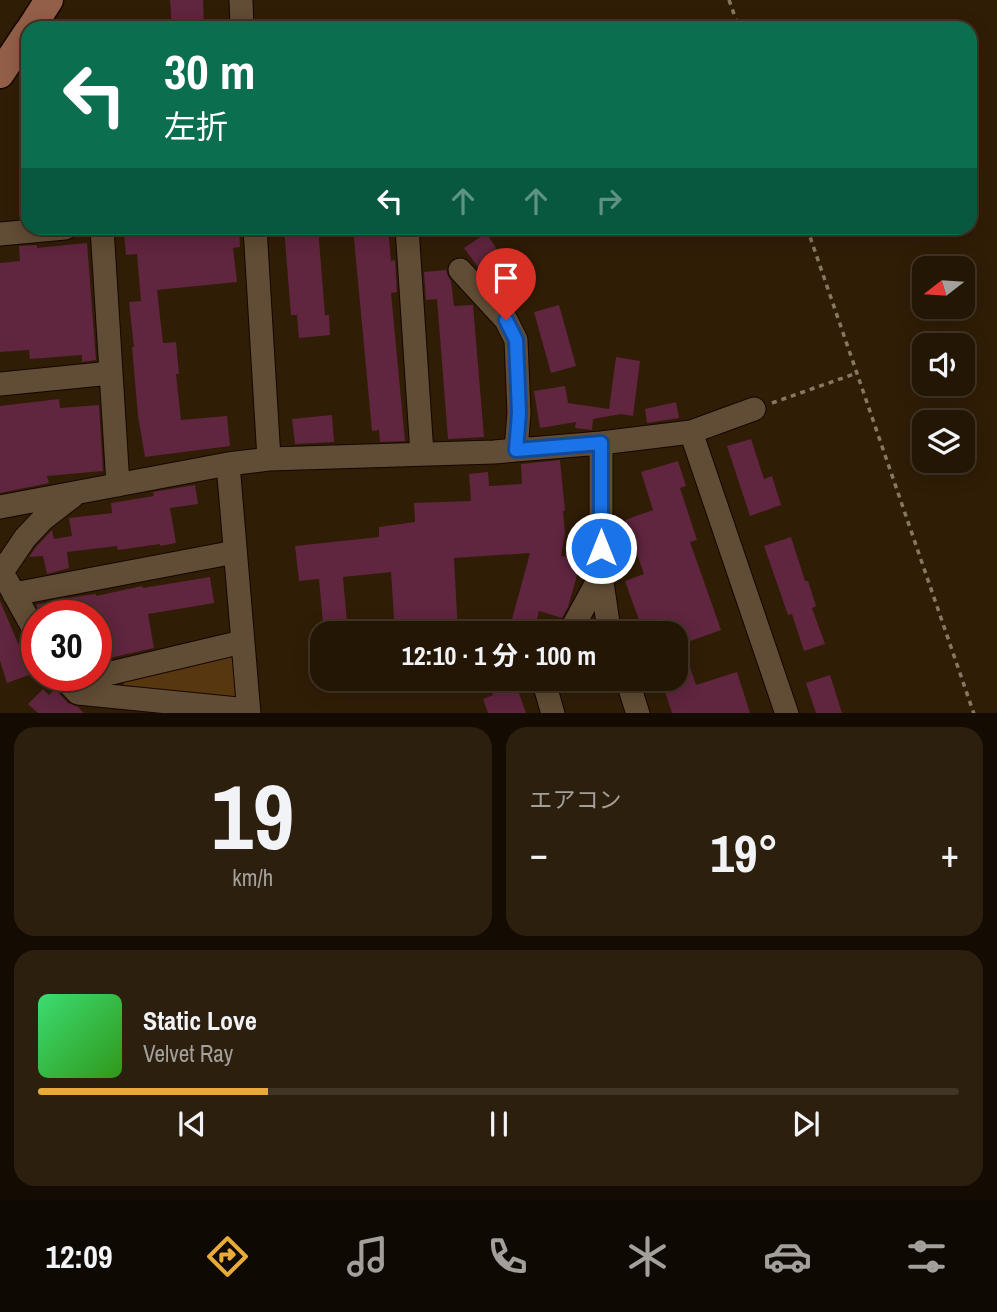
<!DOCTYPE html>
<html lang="ja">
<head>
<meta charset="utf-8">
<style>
  body { margin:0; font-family:"Archivo Narrow","Noto Sans JP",sans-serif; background:#2c1f0e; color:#f1f3f6; height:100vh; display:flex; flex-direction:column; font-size:26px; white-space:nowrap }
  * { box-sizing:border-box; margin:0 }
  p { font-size:23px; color:#a39f9a }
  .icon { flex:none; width:38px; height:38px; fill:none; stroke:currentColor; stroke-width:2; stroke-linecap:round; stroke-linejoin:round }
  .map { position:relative; height:713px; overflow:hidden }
  .drawer { display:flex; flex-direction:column; gap:14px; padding:14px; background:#140c02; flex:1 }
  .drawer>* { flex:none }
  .hud { position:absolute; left:21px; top:21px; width:956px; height:214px; border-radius:21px; box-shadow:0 4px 18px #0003,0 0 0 2px #413526; background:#0b6e4f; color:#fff; overflow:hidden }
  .needle { width:46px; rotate:253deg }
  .buttons { position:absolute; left:912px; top:256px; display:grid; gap:14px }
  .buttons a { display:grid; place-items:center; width:63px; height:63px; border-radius:14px; background:#241604; box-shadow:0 4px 18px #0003,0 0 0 2px #413526; font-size:35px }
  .speed { position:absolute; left:21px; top:600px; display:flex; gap:14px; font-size:35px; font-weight:700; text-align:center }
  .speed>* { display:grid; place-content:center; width:91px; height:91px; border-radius:50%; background:#241604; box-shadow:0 4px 18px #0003,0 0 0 2px #413526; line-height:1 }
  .speed .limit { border:10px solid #d22; background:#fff; color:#111 }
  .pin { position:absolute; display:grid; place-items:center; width:60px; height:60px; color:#fff; margin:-72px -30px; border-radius:50% 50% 50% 0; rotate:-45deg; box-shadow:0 0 7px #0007 }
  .pin .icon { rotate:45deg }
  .me { position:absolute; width:77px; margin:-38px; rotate:0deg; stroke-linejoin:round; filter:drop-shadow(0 0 5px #0008) }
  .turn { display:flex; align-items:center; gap:24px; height:147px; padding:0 28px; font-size:32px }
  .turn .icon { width:91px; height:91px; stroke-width:2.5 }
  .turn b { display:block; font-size:49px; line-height:60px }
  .lanes { display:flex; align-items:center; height:66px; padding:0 28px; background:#0003; justify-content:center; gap:35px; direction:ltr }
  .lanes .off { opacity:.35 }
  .big { font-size:52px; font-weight:700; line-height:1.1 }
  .drawer .tile { flex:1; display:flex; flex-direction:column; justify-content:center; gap:10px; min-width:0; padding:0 24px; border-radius:21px; background:#2c1f0e }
  .drawer .dial { align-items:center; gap:0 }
  .dial b { font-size:91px; line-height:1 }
  .song { display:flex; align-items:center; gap:21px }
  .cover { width:84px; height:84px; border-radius:10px; background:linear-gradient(135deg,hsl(140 70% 55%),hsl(110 70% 35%)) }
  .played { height:7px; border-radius:4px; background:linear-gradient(90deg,#e8ab37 25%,#413526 25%) }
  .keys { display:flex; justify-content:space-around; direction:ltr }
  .heat { display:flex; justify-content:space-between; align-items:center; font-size:38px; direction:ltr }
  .drawer .tiles { flex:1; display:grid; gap:14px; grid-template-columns:1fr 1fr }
  .tile:last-child { grid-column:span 2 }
  .trip { position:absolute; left:310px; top:621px; width:378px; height:70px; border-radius:21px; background:#241604; box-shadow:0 4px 18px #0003,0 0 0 2px #413526; font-weight:700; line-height:70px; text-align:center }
  .menu { display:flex; height:112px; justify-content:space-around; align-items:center; background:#0e0902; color:#a39f9a }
  .menu .icon { width:49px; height:49px }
  .menu .on { color:#e8ab37 }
  .menu b { font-size:32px; color:#f1f3f6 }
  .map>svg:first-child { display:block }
  .green { fill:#573710 }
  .building { fill:#60253f }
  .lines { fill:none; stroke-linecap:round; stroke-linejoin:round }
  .minor-casing { stroke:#170600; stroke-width:25 }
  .major-casing { stroke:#170600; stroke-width:31 }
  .path { stroke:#877765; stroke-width:3.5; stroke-dasharray:5 5; stroke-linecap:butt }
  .minor { stroke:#614c35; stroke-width:23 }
  .major { stroke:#935f48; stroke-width:28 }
  .route-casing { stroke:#114b97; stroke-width:18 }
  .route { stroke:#1a73e8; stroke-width:12 }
</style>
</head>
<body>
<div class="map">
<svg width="997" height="714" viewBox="0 0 997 714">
  <rect width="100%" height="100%" fill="#301d06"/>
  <path class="green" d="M223,656H235L240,690L236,699L124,687L123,680Z"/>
  <path class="building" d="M170,0H203L204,28H172Z
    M168,228L169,233L239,228L240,247L233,248L237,282L157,290L163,343L176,342L179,374H176L181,420L227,416L230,446L145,457L138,416L132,347H134L129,302L141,301L137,254L126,255L124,231Z
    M284,228H318L325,315H329L330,335L299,338L297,315H291Z
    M353,228H388L391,261L395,260L397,292L391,293L405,441L380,442L379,430L372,431Z
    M486,233L507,264L487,279L464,248Z
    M87,243L96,360L82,362V355L30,359L29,350L0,352V263L20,261L19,246L37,245V248Z
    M446,270L447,274L451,281L454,306L473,305L484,437L448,439L437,299L426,300L424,272Z
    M559,305L576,366L551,373L534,312Z
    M616,357L640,361L633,416L621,414L593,419L592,430L575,428L576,422L540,428L534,391L565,386L568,403L609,409Z
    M59,399L60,408L99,405L103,471L47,476L49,483L0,493V406Z
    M676,402L679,418L647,423L645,409Z
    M332,415L334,442L295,444L292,419Z
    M751,439L764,479L772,476L781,505L750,516L727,446Z
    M560,460L565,511H563L565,533L561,556L579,559L576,579L568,607L562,618L539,611L533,634H508L530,553L454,558L458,634H395L391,572L343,577L348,634H324L319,579L299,581L295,546L379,537V527L415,522L414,503L471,501L469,474L488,472L489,486L522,484L521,464Z
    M678,461L686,486L680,488L697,540L690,542L721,630L682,644L696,685L737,672L750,713H672L661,679H676V634H644L625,581L644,574L625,520L653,510L641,472Z
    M195,485L198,504L170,508L176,543L160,546V544L118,550L117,546L67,552L69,568L47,574L43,556L29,557L36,547L52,530L54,539L72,536L69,518L112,513L111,503L154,496L153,492Z
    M791,537L805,581H808L816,606L812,608L825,644L804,651L792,614L788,615L764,546Z
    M210,577L214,603L148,614L154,648L96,661V616H42L36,605L68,598L96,594V596L142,586L143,588Z
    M0,601L21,650L29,675L7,683L0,661Z
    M830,675L842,713H816L806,683Z
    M489,679H514L526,713H488L483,699L493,695Z
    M43,689L49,695L55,689L68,703L78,707L84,713H38L28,704Z"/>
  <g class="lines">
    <g class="minor-casing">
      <path id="minor" d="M241,0L242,28
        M102,228L118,485
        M255,228L269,459
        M407,228L422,454
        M0,234L65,228
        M460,270L506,320L516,340L519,413L516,450
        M0,384L111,373
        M691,432L787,714
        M601,443V575L608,623L612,634
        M228,464L249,714
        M0,507L228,464L269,459L494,452L601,443L691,432L754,409
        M0,575L25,538L43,519L73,496
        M7,581L37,635
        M14,594L235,552
        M569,634L601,575
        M62,676L78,693L248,710
        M543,679L553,714
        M627,679L638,714
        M69,683L242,642"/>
    </g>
    <g class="major-casing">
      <path id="major" d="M31,28L49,0
        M0,74L28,32"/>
    </g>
    <path class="path" d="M729,0L739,28
      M807,228L974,714
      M772,403L857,373"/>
    <use href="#minor" class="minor"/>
    <use href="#major" class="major"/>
  </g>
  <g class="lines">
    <g class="route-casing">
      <path id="route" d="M506,320L516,340L519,413L516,450L601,443V548"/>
    </g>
    <use href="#route" class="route"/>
  </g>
</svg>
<div class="buttons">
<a><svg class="needle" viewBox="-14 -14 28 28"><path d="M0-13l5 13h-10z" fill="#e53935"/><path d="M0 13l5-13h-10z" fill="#a39f9a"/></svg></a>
<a><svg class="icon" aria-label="sound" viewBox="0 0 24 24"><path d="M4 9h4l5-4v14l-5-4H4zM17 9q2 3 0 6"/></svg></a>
<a><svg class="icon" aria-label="layers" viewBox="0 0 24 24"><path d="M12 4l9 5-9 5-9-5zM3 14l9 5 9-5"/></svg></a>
</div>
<div class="speed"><div class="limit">30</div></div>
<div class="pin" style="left:506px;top:320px;background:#d93025"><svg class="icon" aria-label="arrive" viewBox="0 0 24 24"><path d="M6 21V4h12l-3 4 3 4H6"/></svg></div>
<svg class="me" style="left:601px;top:548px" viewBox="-20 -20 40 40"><circle r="17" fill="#1a73e8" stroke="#fff" stroke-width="3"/><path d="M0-11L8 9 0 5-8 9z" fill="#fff"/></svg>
<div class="trip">12:10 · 1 分 · 100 m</div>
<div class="hud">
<div class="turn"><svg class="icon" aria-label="left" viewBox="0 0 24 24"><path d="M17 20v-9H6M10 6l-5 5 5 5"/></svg><div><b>30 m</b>左折</div></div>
<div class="lanes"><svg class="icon" aria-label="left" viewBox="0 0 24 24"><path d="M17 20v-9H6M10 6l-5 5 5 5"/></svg><svg class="icon off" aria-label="ahead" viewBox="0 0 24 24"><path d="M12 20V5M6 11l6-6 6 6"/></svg><svg class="icon off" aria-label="ahead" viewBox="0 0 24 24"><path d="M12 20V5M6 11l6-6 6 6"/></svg><svg class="icon off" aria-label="right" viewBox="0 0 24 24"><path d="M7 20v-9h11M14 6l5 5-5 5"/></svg></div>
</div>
</div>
<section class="drawer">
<div class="tiles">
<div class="tile dial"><b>19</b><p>km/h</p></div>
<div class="tile"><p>エアコン</p>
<div class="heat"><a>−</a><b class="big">19°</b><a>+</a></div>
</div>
<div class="tile">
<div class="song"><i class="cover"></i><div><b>Static Love</b><p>Velvet Ray</p></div></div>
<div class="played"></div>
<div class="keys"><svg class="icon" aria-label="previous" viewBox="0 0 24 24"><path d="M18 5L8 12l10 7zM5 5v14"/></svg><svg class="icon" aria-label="pause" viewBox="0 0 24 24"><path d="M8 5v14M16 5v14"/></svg><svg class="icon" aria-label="next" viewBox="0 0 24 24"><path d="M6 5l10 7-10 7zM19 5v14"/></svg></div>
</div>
</div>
</section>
<nav class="menu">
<b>12:09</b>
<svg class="icon on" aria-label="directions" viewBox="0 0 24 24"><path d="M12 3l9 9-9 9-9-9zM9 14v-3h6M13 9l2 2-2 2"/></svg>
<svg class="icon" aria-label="music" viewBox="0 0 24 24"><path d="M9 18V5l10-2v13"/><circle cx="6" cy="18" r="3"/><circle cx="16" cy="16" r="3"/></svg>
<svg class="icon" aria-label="phone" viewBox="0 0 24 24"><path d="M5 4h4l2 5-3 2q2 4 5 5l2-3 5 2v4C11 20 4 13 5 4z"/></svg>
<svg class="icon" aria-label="climate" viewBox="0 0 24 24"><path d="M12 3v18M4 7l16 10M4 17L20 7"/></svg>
<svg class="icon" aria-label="car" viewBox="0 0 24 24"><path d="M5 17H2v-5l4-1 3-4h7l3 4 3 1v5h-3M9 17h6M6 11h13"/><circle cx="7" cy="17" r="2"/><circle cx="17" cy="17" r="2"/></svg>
<svg class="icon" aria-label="filters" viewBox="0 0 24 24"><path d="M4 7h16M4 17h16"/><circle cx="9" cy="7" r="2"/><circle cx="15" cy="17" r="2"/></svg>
</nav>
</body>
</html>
